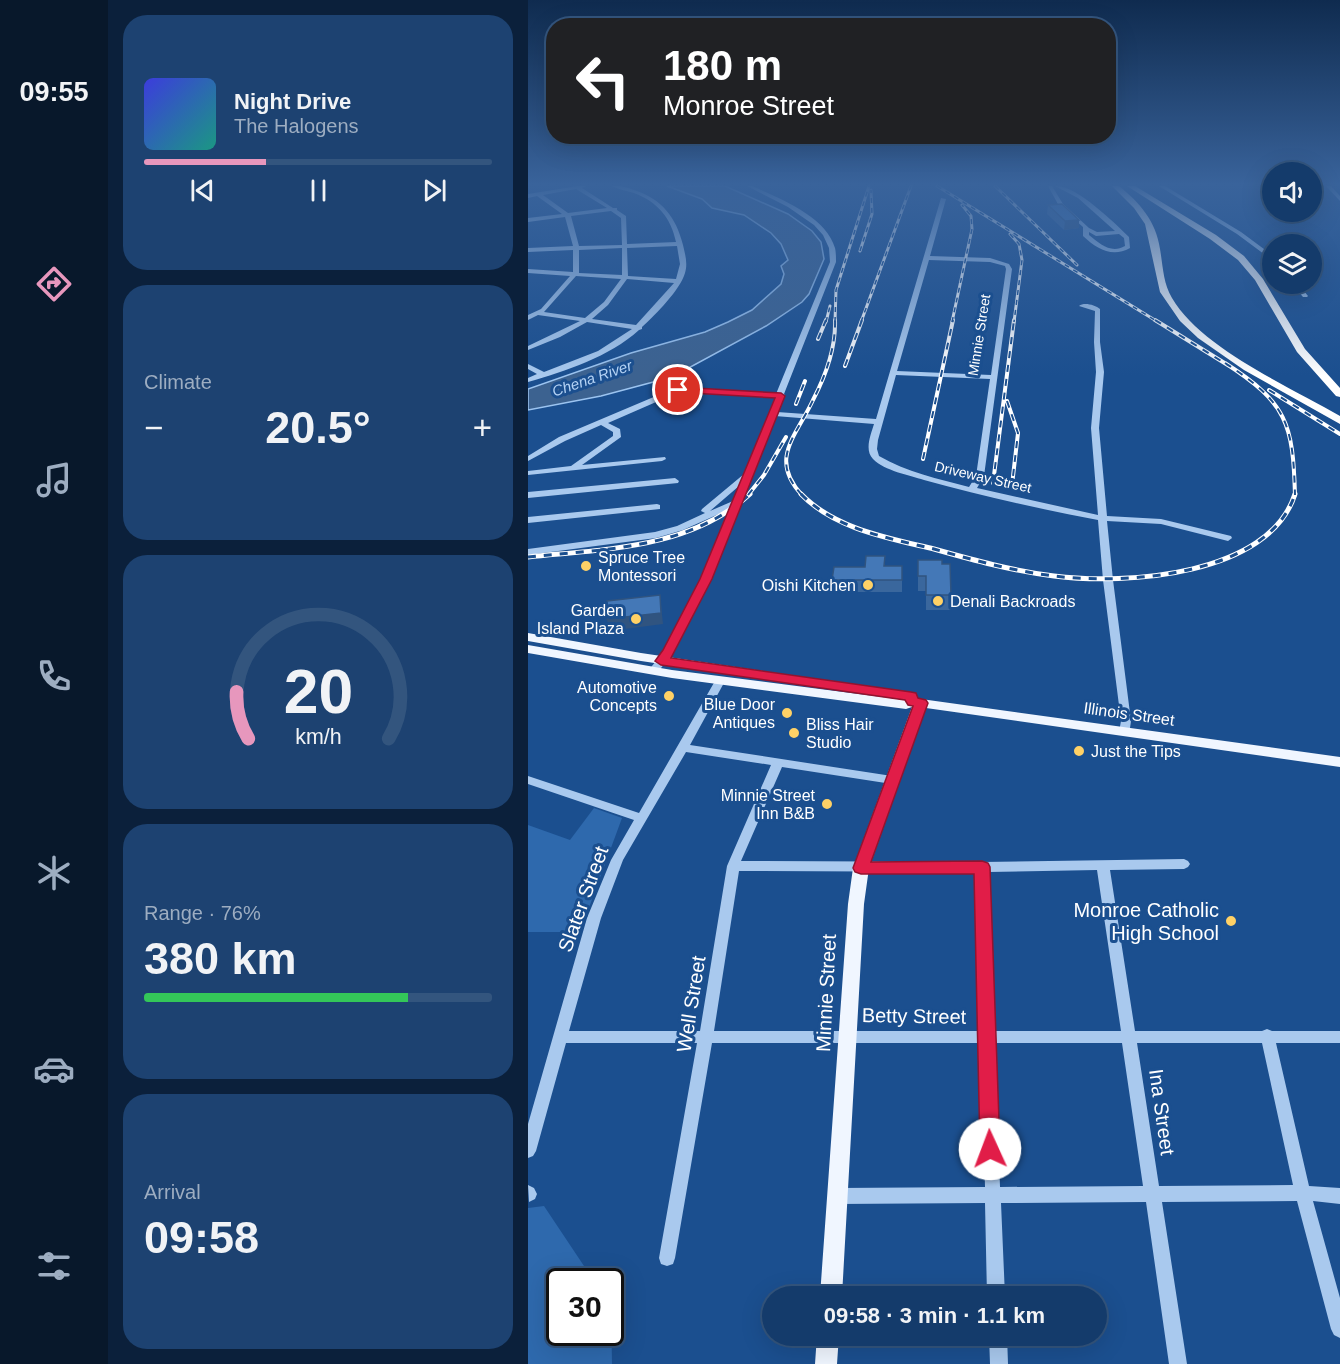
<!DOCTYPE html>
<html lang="en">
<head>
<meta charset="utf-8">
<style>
  body { margin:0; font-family:Helvetica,sans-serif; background:#1d4271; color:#f1f3f6; height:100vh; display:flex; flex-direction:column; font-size:22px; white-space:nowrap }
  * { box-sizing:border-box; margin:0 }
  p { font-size:20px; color:#9dadc1 }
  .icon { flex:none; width:33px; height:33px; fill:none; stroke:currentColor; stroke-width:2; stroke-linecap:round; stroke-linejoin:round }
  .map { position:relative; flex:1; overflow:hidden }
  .details { display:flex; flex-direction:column; gap:15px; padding:15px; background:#0b203b; width:420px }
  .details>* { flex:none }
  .hud { position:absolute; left:18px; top:18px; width:570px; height:126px; border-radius:24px; box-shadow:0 6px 24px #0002,0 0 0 2px #33557e; background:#202124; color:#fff; overflow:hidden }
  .tools { position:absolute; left:734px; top:162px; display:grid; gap:12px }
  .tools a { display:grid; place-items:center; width:60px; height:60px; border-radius:50%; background:#143b6b; box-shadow:0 6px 24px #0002,0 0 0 2px #33557e; font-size:30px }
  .speed { position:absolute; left:18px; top:1268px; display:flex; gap:12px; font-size:30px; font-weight:700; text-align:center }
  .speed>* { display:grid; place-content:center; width:78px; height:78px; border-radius:50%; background:#143b6b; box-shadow:0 6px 24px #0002,0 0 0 2px #33557e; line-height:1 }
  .speed .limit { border:3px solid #111; border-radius:9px; background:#fff; color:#111 }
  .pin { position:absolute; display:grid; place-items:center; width:51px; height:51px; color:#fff; margin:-26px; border:3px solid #fff; border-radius:50%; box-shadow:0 2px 6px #0007 }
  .me { position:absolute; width:66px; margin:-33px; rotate:358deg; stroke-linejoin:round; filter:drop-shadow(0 0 4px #0008) }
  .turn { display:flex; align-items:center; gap:21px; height:126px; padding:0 18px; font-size:27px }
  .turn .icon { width:78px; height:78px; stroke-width:2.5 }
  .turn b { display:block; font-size:42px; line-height:51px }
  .big { font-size:45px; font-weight:700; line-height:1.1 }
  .details .tile { flex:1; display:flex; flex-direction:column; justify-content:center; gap:9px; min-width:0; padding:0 21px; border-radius:24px; background:#1d4271 }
  .details .dial { align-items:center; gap:0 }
  .dial svg { height:156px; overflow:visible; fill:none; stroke:#33557e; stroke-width:7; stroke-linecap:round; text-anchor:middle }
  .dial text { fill:#f1f3f6; stroke:none }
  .song { display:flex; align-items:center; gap:18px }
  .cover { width:72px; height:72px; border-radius:9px; background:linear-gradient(135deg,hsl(240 70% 55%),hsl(170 70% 35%)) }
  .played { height:6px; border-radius:3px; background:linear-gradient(90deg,#e797bd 35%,#33557e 35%) }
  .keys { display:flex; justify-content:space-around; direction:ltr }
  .heat { display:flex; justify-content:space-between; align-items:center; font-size:33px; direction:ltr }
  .charge { height:9px; border-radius:4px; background:linear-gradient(90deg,#34c759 76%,#33557e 0) }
  .trip { position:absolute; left:234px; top:1286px; width:345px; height:60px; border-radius:30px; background:#143b6b; box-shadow:0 6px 24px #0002,0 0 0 2px #33557e; font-weight:700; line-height:60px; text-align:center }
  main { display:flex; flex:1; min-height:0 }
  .tab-bar { display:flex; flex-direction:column; width:108px; justify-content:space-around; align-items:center; background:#08182b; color:#9dadc1 }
  .tab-bar .icon { width:42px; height:42px }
  .tab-bar .active { color:#e797bd }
  .tab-bar b { font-size:27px; color:#f1f3f6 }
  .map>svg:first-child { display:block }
  .green { fill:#2e69ad }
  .water { fill:#3c6290; stroke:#9cc4f0; stroke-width:1.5 }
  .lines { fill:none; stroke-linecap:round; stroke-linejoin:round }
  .minor { fill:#a9c9ee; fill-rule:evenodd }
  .major { fill:#f0f6ff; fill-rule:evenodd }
  .highway { fill:#fff; fill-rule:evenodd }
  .rail-far2-casing { stroke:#fff; stroke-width:3 }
  .rail-far1-casing { stroke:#fff; stroke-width:4 }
  .rail-casing { stroke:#fff; stroke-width:5 }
  .rail-far2 { stroke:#1b4f8f; stroke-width:1.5; stroke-dasharray:5; stroke-linecap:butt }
  .rail-far1 { stroke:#1b4f8f; stroke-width:2; stroke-dasharray:7; stroke-linecap:butt }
  .rail { stroke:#1b4f8f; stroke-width:3; stroke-dasharray:8; stroke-linecap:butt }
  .wall { fill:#3a679d }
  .shaded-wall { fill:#305480 }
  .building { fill:#4478b7; stroke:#305480; stroke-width:1.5 }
  .route { fill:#e11d48; stroke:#92132f; stroke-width:1.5 }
  .poi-dot { fill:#ffd166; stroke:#1b4f8f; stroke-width:2 }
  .labels { text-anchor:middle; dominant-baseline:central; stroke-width:6; stroke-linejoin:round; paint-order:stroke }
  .far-street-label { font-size:14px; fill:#fff; stroke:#1b4f8f }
  .far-water-label { font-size:15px; font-style:italic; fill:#b5d3f5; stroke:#1b4f8f }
  .poi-label { font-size:16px; fill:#fff; stroke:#1b4f8f; text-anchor:end }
  .street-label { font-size:16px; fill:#fff; stroke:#1b4f8f }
  .near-street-label { font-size:20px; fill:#fff; stroke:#1b4f8f }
  .near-poi-label { font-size:20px; fill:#fff; stroke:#1b4f8f; text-anchor:end }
</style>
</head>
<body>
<main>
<nav class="tab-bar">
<b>09:55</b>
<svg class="icon active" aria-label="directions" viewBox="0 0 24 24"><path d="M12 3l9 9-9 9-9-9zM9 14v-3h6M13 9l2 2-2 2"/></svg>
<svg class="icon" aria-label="music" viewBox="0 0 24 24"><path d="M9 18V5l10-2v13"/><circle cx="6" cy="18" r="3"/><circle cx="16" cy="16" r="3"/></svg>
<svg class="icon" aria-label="phone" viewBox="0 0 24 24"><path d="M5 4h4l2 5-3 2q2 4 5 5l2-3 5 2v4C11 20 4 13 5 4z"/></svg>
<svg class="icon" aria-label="climate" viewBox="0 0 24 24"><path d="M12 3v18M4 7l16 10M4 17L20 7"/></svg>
<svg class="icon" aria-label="car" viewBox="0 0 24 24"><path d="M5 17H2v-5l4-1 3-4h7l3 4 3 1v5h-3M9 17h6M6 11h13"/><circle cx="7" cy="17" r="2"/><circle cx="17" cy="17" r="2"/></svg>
<svg class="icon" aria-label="filters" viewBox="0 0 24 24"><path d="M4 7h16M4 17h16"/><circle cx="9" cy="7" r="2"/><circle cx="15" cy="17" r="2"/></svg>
</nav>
<section class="details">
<div class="tile">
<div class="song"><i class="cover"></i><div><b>Night Drive</b><p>The Halogens</p></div></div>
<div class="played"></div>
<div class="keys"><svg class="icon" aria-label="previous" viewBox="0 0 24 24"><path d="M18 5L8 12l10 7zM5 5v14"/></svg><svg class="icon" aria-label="pause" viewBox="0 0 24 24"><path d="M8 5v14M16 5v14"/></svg><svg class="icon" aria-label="next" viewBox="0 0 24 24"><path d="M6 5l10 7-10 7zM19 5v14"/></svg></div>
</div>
<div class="tile"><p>Climate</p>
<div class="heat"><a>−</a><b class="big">20.5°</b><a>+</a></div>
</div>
<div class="tile dial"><svg viewBox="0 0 100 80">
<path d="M14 69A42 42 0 1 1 86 69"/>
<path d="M14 69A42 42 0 0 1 8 45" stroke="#e797bd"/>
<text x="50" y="56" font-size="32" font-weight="700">20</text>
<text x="50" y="72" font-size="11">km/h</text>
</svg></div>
<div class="tile"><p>Range · 76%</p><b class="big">380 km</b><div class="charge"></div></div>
<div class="tile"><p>Arrival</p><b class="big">09:58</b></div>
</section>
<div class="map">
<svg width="812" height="1364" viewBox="0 0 812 1364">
  <rect width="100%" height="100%" fill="#1b4f8f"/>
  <path class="green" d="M66,808L94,818L52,932H0V825L42,840Z
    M16,1206L66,1281H32V1332H82L83,1306L84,1364H0V1208Z"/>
  <path class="water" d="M139,186H197L260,214L284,231L293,242L296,259L281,294L274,302L238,326L144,377L73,396L0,410V389L103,353L177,332L200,322L224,310L253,284L256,274L253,266L260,260L253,244L243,233L216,215L184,208L174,199Z"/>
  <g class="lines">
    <path class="minor" d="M50,186H58L54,188L85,208H89V210L98,216L99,244L148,242C143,218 130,202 106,193C99,191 90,189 83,186C91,185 98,187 106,190C134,199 148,217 155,245C157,254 160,263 157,273C152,290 128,314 114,327V329L111,330C81,357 38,371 0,382V378L9,374L0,369V364L16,372L70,351L104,329L59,322L32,337L0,350V346L52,321L10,315L0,320V315L13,309L42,276L0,273V269L45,272V250L0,252V248L45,246L37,217L0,222V218L34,214L9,196L0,198V194ZM48,189L79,208L40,213L15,195ZM83,211L93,218L94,245L51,246L43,216ZM149,246L152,264L148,279L100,276L99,248ZM94,248V275L51,273V250ZM48,276L93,279L76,302L57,318L16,312ZM99,279L146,283L108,325L64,319L80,305Z
      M219,186H224C251,198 298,216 307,248C308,252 308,258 308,262L256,394L257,396L254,398L249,412L348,419L413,198L418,199L402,256L462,258L481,264L484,269L456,476L449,488L570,515L563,428L568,372L566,342L567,311L551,306C556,302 567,305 572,309V342L576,372L571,428L579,516L633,519L703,536L704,538L700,541L633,524L579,521L585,580L603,721L601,735L597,736L591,732L593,721L575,580L570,520C512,509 453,496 396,480C381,475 357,471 345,459C336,450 343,434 346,424L247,416L214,499L215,501L212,504L183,578L146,652L129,673H121L120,671L136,651L173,578L202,509L155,530L128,538L0,555V549L127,532L149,526L177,513L173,511L174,509L216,474L247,398L151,392L80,423L92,429L93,437L54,465L137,457L138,459L134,461L0,475V471L43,466L85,436V432L73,425L37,441L0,461V456L31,437L147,388L248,394L302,262L301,248L295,235L286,225L260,207ZM401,260L462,262L477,266L478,269L463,375L369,371ZM368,375L462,379L448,476L441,487C411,479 378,472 351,456L349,449L350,440ZM211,486L205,501L182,511Z
      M520,186H524L535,204L561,228L569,232L587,231L550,198L527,186C547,184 587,223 601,237L602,248C584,258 569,249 555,236V227L531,206ZM561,232L568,236L591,234L596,238L597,246C583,254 572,244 561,235Z
      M631,186H637L713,232L744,255V260L709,234Z
      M798,186H803L812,196V201Z
      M764,284H770L780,296L779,297H775Z
      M147,478L151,481L150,483L0,498V492Z
      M129,504L132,505V509L0,523V517Z
      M192,678L197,681L162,745L364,776L368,777L370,780L368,783L364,784L254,767L213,861L454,862L656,859L660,861L662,864L660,867L656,869L582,870L607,1031H734L739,1029L744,1031H812V1043H748L781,1186L812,1188V1204L785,1201L812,1298V1338L806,1335L803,1329L769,1201L634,1202L659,1364H641L618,1202L473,1203L477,1296H459L457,1203L309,1204L303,1201L301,1196L303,1191L309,1188L457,1187L453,1043H184L147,1258L145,1264L139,1266L133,1264L131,1258L169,1043H38L8,1151L5,1156L0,1158V1124L59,918L83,860L106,820L0,784V776L111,813L187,681ZM158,752L243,765L199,866L172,1031H41L73,918L95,860ZM569,870L593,1031H466L460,872ZM211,871L448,872L452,1031H186ZM467,1043H594L615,1186L472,1187ZM609,1043H734L765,1185L631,1186Z
      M0,1185L6,1188L9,1194L7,1199L1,1202Z
      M461,1335H479L480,1364H462Z"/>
    <path class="major" d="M0,633L113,653L362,690L369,694L362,698L113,661L0,641Z
      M0,645L144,670L377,700L385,698L393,699L812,757V767L398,708L341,868L336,904L314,1296H292L320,904L325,868L384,707L378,709L144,678L0,653Z
      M289,1335H311L309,1364H287Z"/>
    <path class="highway" d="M584,186H591C612,203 628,221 632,249C635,266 635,283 644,298C673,348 762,387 812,416V424L716,370L670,338L652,321L632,292L617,224L606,208Z
      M599,186H607L688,235L716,256L735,279L777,349L812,388V397L808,396L769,352L727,280L710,260L682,239Z"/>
    <g class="rail-far2-casing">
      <path id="rail-far2" d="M409,186L630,322
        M467,186L549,265
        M482,234L491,244L494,260L486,322
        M332,251L344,214L343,190
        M298,322L302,306
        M307,322L308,290L341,186
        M333,322L383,186
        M424,322L444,229L443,216L434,205"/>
    </g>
    <g class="rail-far1-casing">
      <path id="rail-far1" d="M627,320L703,367
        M290,339L298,320
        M697,363C759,403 765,423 767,495
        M317,366L334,320
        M741,390L812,434
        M479,401L490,433L484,485
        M268,404L277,381
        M395,459L425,320
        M465,483L486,320
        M220,495L236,475L258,437
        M274,495C240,459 269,435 285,400C297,377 308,347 307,320"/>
    </g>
    <g class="rail-casing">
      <path id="rail" d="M273,494C307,529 360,538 406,549C445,560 485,571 526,576C598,585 741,576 767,494
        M0,557C77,549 162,549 222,494"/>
    </g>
    <use href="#rail-far2" class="rail-far2"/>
    <use href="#rail-far1" class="rail-far1"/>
    <use href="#rail" class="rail"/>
  </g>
  <path class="wall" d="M520,205L551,228L536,230L519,214Z
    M357,556V566H374V592H305L304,580L337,567Z
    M390,560L414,564L423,595V610H398V591H390Z"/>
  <path class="shaded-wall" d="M551,220V228L536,230L537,221Z
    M132,595L135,624L81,631L79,619Z"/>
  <path class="building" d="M534,204L551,220L537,221L520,205Z
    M338,556H357L356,566H374V580H304L306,567H337Z
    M390,560H414V564H422L423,595H398V576H390Z
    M132,595L133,613L79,619V601Z"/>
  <linearGradient id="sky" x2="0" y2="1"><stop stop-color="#0f2b4f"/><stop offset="0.49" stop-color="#39639b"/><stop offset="1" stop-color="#39639b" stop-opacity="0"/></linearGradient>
  <rect width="812" height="376" fill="url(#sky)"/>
  <path class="route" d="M150,387L253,393L257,396L184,579L143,658L383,692L388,693L390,698L398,700L400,703L343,862L454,861L460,863L462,867L472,1149L469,1156L462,1159L455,1156L452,1149L446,874H333L327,872L325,868L385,706L380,705L377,700L133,665L127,661L135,650L172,579L247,398L146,392L145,390Z"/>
  <g class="poi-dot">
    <circle cx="58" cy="566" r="6"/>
    <circle cx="340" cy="585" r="6"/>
    <circle cx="410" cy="601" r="6"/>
    <circle cx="108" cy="619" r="6"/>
    <circle cx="141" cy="696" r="6"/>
    <circle cx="259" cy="713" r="6"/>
    <circle cx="266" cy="733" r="6"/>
    <circle cx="551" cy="751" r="6"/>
    <circle cx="299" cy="804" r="6"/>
    <circle cx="703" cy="921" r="6"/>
  </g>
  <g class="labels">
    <g class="far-street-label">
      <text transform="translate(451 335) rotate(-81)">Minnie Street</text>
      <text transform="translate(455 477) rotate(13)">Driveway Street</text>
    </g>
    <g class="far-water-label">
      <text transform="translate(64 378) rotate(-19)">Chena River</text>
    </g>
    <g class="poi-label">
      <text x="70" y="557" text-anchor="start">Spruce Tree<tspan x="70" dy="18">Montessori</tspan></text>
      <text x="328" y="585">Oishi Kitchen</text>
      <text x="422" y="601" text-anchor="start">Denali Backroads</text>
      <text x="96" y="610">Garden<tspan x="96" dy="18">Island Plaza</tspan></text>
      <text x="129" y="687">Automotive<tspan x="129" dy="18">Concepts</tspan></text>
      <text x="247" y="704">Blue Door<tspan x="247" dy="18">Antiques</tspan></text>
      <text x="278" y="724" text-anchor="start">Bliss Hair<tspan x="278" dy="18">Studio</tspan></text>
      <text x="563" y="751" text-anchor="start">Just the Tips</text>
      <text x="287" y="795">Minnie Street<tspan x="287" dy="18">Inn B&amp;B</tspan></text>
    </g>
    <g class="street-label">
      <text transform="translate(601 714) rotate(8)">Illinois Street</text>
    </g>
    <g class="near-street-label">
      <text transform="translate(55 899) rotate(-70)">Slater Street</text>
      <text transform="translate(298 993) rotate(-87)">Minnie Street</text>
      <text transform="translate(163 1004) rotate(-81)">Well Street</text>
      <text transform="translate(386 1016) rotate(1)">Betty Street</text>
      <text transform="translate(634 1112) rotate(82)">Ina Street</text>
    </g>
    <g class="near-poi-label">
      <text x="691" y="910">Monroe Catholic<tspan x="691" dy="23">High School</tspan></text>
    </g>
  </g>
</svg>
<div class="tools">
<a><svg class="icon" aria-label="sound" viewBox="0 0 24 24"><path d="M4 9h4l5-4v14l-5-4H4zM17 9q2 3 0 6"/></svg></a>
<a><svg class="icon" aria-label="layers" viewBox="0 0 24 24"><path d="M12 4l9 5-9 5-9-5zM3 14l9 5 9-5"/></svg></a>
</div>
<div class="speed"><div class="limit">30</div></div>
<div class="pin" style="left:150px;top:390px;background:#d93025"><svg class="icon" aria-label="arrive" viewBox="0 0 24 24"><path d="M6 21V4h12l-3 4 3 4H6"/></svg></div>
<svg class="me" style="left:462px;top:1149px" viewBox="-20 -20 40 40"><circle r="19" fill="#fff"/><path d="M0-13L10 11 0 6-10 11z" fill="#e11d48"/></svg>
<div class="trip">09:58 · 3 min · 1.1 km</div>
<div class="hud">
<div class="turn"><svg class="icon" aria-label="left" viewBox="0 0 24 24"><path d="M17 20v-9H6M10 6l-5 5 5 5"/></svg><div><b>180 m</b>Monroe Street</div></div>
</div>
</div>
</main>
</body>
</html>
